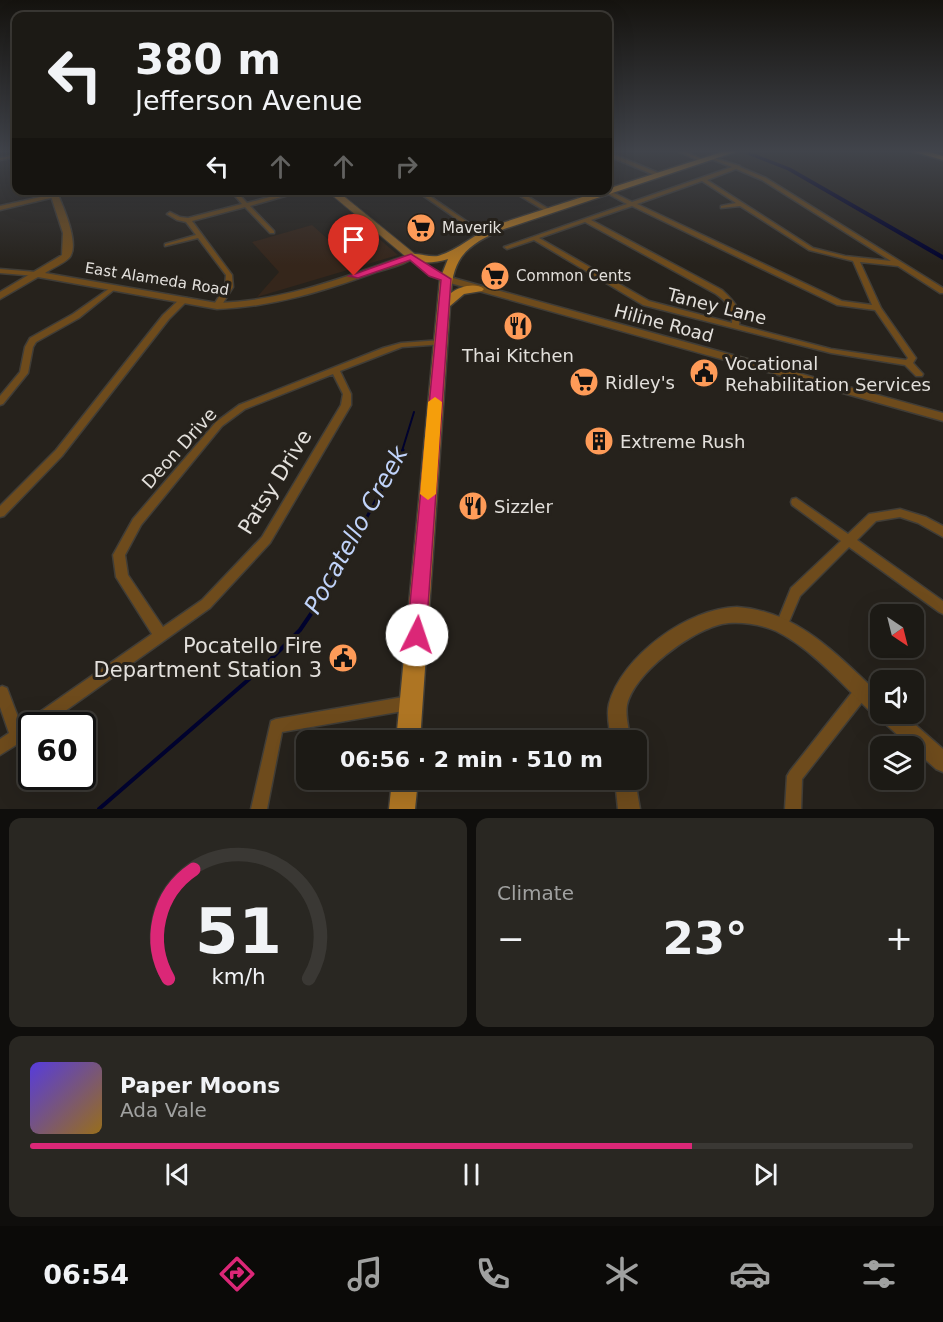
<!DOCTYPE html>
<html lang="en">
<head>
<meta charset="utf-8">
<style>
  body { margin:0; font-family:"DejaVu Sans",sans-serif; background:#292722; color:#f1f3f6; height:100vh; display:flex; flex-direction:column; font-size:22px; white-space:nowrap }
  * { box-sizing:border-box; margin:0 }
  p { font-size:20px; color:#a0a1a0 }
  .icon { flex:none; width:33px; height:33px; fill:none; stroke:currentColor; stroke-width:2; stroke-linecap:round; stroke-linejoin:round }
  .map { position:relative; height:809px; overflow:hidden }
  .side { display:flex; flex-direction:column; gap:9px; padding:9px; background:#0f0e0c; flex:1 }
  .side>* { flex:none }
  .top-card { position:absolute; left:12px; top:12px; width:600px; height:183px; border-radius:12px; box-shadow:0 6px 24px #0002,0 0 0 2px #3a3834; background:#1c1a15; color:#f1f3f6; overflow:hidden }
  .needle { width:39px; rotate:145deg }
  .controls { position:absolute; left:870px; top:604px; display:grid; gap:12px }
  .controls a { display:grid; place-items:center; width:54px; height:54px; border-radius:12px; background:#1c1a15; box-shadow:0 6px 24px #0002,0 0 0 2px #3a3834; font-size:30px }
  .speed { position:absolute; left:18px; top:712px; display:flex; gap:12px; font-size:30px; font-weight:700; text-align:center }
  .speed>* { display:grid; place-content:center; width:78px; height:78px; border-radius:50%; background:#1c1a15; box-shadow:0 6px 24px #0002,0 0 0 2px #3a3834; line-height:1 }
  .speed .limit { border:3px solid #111; border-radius:9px; background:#fff; color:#111 }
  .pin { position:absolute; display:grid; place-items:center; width:51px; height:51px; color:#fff; margin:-62px -26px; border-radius:50% 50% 50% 0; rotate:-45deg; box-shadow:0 0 6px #0007 }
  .pin .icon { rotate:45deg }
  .me { position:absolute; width:66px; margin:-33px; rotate:4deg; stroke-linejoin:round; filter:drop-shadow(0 0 4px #0008) }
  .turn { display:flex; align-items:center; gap:21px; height:126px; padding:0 24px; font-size:27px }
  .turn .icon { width:78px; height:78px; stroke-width:2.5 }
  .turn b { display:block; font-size:42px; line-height:51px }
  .lanes { display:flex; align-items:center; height:57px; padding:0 24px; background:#0003; justify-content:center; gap:30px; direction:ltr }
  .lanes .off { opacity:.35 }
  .big { font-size:45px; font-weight:700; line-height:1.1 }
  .side .widget { flex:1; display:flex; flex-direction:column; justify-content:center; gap:9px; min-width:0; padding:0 21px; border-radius:12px; background:#292722 }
  .side .dial { align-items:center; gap:0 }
  .dial svg { height:156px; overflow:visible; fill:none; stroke:#3a3834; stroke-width:7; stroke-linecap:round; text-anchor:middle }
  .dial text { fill:#f1f3f6; stroke:none }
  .song { display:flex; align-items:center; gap:18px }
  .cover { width:72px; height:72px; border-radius:9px; background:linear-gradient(135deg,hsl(250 70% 55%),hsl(40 70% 35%)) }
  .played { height:6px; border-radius:3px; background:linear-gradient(90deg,#db2777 75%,#3a3834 75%) }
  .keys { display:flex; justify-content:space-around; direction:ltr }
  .heat { display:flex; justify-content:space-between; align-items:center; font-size:33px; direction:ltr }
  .side .tiles { flex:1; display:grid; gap:9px; grid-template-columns:1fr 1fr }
  .widget:last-child { grid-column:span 2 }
  .trip { position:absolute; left:296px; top:730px; width:351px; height:60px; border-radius:12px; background:#1c1a15; box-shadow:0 6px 24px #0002,0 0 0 2px #3a3834; font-weight:700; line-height:60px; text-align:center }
  .tab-bar { display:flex; height:96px; justify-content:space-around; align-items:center; background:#0b0a08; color:#a0a1a0 }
  .tab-bar .icon { width:42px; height:42px }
  .tab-bar .active { color:#db2777 }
  .tab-bar b { font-size:27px; color:#f1f3f6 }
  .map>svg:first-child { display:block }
  .education { fill:#35261b }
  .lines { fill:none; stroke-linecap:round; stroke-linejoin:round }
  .stream-far2 { stroke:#00022e; stroke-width:2 }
  .stream-far1 { stroke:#00022e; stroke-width:3 }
  .stream { stroke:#00022e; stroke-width:4 }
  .canal { fill:#00022e; fill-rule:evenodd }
  .minor-casing { stroke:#403d37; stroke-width:3 }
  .tertiary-casing { stroke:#403d37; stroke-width:3 }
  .secondary-casing { stroke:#403d37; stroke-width:2 }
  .primary-casing { stroke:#403d37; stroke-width:3 }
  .minor { fill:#6e4b1c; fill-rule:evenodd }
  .tertiary { fill:#6e4b1c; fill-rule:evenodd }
  .secondary { fill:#906429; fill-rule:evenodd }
  .primary { fill:#ae7523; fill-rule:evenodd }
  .route { fill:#db2777; stroke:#8e194d; stroke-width:1.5 }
  .slow { fill:#f59e0b }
  .labels { text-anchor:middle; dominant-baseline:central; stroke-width:6; stroke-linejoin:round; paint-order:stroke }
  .far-poi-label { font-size:15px; fill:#e3e0dc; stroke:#26221c; text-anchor:start }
  .far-street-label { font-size:15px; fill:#e3e0dc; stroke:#26221c }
  .street-label { font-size:18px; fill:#e3e0dc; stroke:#26221c }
  .poi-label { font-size:18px; fill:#e3e0dc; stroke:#26221c; text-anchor:start }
  .near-street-label { font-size:21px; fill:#e3e0dc; stroke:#26221c }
  .near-poi-label { font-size:21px; fill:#e3e0dc; stroke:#26221c; text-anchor:end }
  .near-water-label { font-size:24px; font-style:italic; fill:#c0d3fa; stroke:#26221c }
</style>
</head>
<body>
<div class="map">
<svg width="943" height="809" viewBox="0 0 943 809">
  <rect width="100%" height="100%" fill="#26221c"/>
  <path class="education" d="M312,225L331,242L370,231L398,255L257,297L279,272L252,242Z"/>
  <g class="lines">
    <path class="stream-far2" d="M402,451L414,412"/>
    <path class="stream-far1" d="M314,609C339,571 359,531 381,491C388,476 398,465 403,450"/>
    <path class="stream" d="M99,809L263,667L300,630L315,608"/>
    <path class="canal" d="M746,152H750L791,168L943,255V260L787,170L746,154Z"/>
    <g class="minor-casing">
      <path id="minor" d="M677,151H684L706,161L702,162Z
        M16,155V157L0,160V158Z
        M711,157L740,166V167L766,178L943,288V293H940L898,266L860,262L881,308L916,358L913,363L923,374L922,376H916L905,365L831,353L643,305L534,240L507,249L504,247L627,204L601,190H608L632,202L732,167L711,159ZM736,169L762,180L891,261L845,256L813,248L707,180ZM702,181L736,203L721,206V208L740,206L809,250L853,261L872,305L842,301L637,204ZM632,206L837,305L875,310L908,358L906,360L831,349L739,325C742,309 733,300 722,290L591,220ZM585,222L716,294C727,302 733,309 732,323L649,301L539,238Z
        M72,190H84L0,210V206Z
        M230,190H235L247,203L296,190H306L250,206L274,231V233H270L245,207L192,221L232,275L233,287L220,308H217L213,306L225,287L226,275L198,238L165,246V244L196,235L186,222L177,220L167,214L170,212L180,217L188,218L242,204Z
        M415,190H421L485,234L480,235Z
        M510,190H517L552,211L547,212Z
        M0,269L36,272L39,274L36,276L0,273Z
        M113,286L115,287V289L79,318L36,342L33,347L28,373L3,404L0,405V396L20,372L25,347L30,338L73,314Z
        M181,298H187L188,300L169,319L62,456L4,516L0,517V506L56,450L163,315Z
        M441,340H444L445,342L444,344L402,347L340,371L351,394V405L270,543L210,608L44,726H32V735L0,755V739L9,733L0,707V687L2,686L7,688L21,725L152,634L116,577L113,555L133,519L216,422L239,405L383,348L401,343ZM333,374L343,394L341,405L262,537L202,600L163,627L128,575L125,555L141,525L222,426L245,409Z
        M796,498L848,534L869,514L900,509L926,517L943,526V537L918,523L900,517L876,521L857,540L943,601V614L939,612L849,547L800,596L786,629L782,631L778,629L776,625L791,588L841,541L792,505L791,502L792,499Z
        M862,684L867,686L869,691L867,696L802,779L801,809H785L787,776L790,771L857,686Z
        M409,696L414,698L416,703L414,708L409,710L282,732L267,809H251L271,721L276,719Z"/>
    </g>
    <g class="tertiary-casing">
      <path id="tertiary" d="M608,152L661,174L662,175L657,176L608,156Z
        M49,190H56C62,204 81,245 69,258C63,264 52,268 45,273L217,303C284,301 345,277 408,255L415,257C405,265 389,268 376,272C324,291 273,307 217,309L38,277L0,299V292L62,255L63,233Z
        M446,276L943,413V421L443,281L441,279Z
        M737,607C798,611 838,656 880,695V714H903L943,749V772L936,769L882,721L880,716L873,714C845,687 811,648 776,631C761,624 738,621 722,624C691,631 635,672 627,705C625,716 629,730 631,741H611C610,729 606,716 609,704C622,656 688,608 737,607Z
        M615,780H635L640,809H618Z"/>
    </g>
    <g class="secondary-casing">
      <path id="secondary" d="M326,190H336L437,272L450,277V281L446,282L429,276Z"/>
    </g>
    <g class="primary-casing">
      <path id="primary" d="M725,151H738L504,229C470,243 453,255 451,293C459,287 475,282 484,289L482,291L464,294L450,306L420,741H396L440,279L448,259C435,263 417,265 406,257C414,250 427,258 438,256C459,250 475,233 496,225Z
        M911,151H926L943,156V160Z
        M392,780H418L415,809H389Z"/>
    </g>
    <use href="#minor" class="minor"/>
    <use href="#tertiary" class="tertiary"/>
    <use href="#secondary" class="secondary"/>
    <use href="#primary" class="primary"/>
  </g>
  <linearGradient id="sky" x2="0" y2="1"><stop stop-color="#15130f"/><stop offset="0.57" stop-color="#41444b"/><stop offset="1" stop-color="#41444b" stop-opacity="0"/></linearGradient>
  <rect width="943" height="265" fill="url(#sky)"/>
  <path class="route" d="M411,254L451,279L426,635L424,642L417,645L410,642L407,635L441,280L429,276L410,260L358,278L349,276Z"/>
  <path class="slow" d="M435,397L442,402L436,494L428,500L420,494L428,402Z"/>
  <defs>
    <g id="supermarket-disc" transform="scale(1.5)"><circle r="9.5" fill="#fe9b58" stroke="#26221c"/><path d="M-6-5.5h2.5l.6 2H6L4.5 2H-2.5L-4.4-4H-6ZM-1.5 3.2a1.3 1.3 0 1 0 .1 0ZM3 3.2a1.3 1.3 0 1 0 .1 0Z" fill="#111"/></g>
    <g id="restaurant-disc" transform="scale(1.5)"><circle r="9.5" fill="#fe9b58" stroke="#26221c"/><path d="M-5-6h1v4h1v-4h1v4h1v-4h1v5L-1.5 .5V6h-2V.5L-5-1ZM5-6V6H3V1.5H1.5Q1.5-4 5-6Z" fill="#111"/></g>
    <g id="civic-disc" transform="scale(1.5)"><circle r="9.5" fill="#fe9b58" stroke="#26221c"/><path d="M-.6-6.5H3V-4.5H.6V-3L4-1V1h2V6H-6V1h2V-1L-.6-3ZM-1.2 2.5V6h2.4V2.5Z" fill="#111"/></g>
    <g id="building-disc" transform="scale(1.5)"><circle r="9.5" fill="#fe9b58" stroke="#26221c"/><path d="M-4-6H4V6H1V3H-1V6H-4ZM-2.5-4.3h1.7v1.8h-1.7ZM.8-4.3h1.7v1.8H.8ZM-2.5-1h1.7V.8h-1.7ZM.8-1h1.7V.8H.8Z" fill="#111"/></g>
  </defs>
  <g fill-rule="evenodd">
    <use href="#supermarket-disc" x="421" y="228"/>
    <use href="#supermarket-disc" x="495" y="276"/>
    <use href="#restaurant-disc" x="518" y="326"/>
    <use href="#civic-disc" x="704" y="373"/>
    <use href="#supermarket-disc" x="584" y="382"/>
    <use href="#building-disc" x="599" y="441"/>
    <use href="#restaurant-disc" x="473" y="506"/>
    <use href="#civic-disc" x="343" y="658"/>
  </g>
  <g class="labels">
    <g class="far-poi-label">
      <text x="442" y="228">Maverik</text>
      <text x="516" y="276">Common Cents</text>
    </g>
    <g class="far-street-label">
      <text transform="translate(157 279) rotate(9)">East Alameda Road</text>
    </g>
    <g class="street-label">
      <text transform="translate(717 306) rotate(14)">Taney Lane</text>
      <text transform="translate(664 323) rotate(15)">Hiline Road</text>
      <text transform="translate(179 448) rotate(-48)">Deon Drive</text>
    </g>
    <g class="poi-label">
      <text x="518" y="355" text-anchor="middle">Thai Kitchen</text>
      <text x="725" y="363">Vocational<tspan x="725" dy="21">Rehabilitation Services</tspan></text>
      <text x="605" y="382">Ridley's</text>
      <text x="620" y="441">Extreme Rush</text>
      <text x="494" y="506">Sizzler</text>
    </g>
    <g class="near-street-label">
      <text transform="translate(275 482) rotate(-58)">Patsy Drive</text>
    </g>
    <g class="near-poi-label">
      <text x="322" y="646">Pocatello Fire<tspan x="322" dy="24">Department Station 3</tspan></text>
    </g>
    <g class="near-water-label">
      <text transform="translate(356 530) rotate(-61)">Pocatello Creek</text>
    </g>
  </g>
</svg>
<div class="controls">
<a><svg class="needle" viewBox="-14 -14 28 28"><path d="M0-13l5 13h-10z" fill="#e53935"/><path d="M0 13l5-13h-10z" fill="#a0a1a0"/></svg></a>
<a><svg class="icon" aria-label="sound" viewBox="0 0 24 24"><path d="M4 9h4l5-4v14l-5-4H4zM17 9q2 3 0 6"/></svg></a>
<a><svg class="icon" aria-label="layers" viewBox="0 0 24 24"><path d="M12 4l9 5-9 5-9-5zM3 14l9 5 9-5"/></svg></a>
</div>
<div class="speed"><div class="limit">60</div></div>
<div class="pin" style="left:354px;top:276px;background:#d93025"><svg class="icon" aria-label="arrive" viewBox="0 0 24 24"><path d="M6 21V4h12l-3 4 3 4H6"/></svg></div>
<svg class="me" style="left:417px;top:635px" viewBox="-20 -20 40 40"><circle r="19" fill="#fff"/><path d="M0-13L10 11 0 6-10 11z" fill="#db2777"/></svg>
<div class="trip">06:56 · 2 min · 510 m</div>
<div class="top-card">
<div class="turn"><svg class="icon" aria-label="left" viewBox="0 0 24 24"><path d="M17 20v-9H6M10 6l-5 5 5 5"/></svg><div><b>380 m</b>Jefferson Avenue</div></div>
<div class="lanes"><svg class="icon" aria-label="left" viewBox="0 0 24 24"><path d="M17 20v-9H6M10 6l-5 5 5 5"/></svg><svg class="icon off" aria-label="ahead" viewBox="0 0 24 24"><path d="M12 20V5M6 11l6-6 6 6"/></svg><svg class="icon off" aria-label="ahead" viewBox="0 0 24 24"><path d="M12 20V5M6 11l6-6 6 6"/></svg><svg class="icon off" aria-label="right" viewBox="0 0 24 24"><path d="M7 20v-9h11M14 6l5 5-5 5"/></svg></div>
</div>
</div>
<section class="side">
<div class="tiles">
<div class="widget dial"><svg viewBox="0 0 100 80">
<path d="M14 69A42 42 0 1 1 86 69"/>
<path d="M14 69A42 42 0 0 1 27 13" stroke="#db2777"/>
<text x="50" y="56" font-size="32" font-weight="700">51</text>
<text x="50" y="72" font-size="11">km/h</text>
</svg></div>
<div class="widget"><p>Climate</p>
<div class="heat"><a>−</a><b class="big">23°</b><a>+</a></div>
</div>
<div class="widget">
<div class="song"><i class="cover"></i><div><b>Paper Moons</b><p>Ada Vale</p></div></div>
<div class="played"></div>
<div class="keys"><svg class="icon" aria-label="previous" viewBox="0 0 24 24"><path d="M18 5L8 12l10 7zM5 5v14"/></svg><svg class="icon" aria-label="pause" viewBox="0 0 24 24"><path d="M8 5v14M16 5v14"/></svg><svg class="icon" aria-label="next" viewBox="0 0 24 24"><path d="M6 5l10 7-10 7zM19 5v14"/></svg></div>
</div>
</div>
</section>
<nav class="tab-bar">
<b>06:54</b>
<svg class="icon active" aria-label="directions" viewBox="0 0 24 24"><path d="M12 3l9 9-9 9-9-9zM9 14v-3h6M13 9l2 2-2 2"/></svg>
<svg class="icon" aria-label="music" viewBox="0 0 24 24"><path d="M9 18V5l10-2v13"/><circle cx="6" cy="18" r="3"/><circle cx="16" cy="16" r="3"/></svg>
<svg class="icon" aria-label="phone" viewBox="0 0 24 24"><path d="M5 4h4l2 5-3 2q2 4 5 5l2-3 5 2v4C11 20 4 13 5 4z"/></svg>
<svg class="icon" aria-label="climate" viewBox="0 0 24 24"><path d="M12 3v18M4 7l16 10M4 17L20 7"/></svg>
<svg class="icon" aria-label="car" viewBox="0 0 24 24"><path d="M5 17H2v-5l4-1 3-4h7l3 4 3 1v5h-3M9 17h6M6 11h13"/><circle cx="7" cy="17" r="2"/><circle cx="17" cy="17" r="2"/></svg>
<svg class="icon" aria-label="filters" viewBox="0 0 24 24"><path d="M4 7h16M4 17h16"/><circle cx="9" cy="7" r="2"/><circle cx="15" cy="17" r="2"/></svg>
</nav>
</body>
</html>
